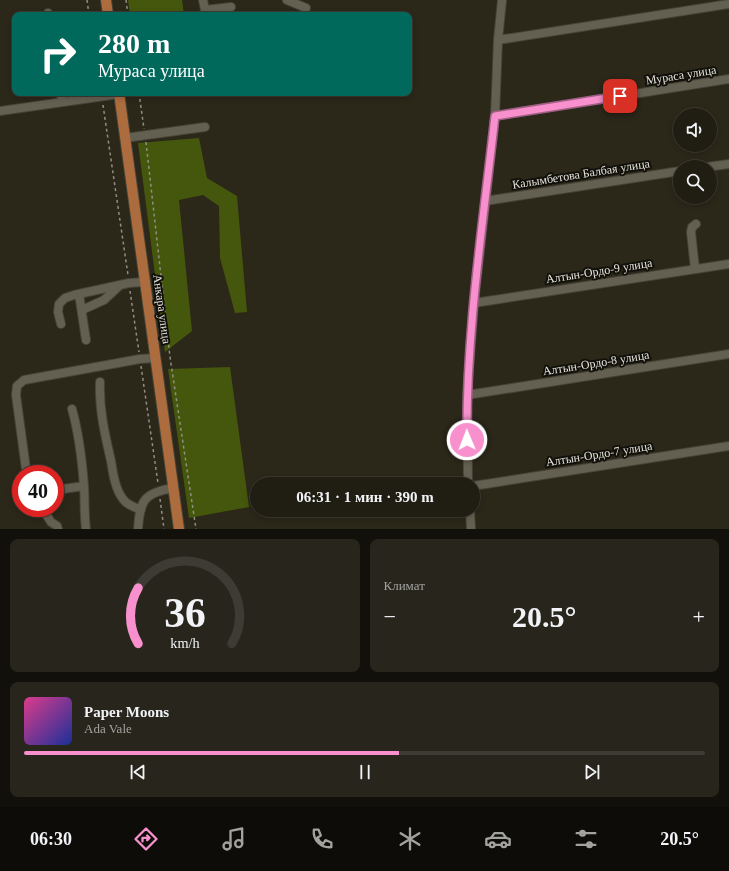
<!DOCTYPE html>
<html lang="ru">
<head>
<meta charset="utf-8">
<style>
  body { margin:0; font-family:"Times New Roman",serif; background:#28261c; color:#f1f3f6; height:100vh; display:flex; flex-direction:column; font-size:15px; white-space:nowrap }
  * { box-sizing:border-box; margin:0 }
  p { font-size:13px; color:#a2a2a0 }
  .icon { flex:none; width:22px; height:22px; fill:none; stroke:currentColor; stroke-width:2; stroke-linecap:round; stroke-linejoin:round }
  .map { position:relative; height:529px; overflow:hidden }
  .side { display:flex; flex-direction:column; gap:10px; padding:10px; background:#12100a; flex:1 }
  .side>* { flex:none }
  .banner { position:absolute; left:12px; top:12px; width:400px; height:84px; border-radius:8px; box-shadow:0 2px 6px #0003,0 0 0 1px #3d3b33; background:#00695c; color:#fff; overflow:hidden }
  .buttons { position:absolute; left:673px; top:108px; display:grid; gap:8px }
  .buttons a { display:grid; place-items:center; width:44px; height:44px; border-radius:50%; background:#201d13; box-shadow:0 2px 6px #0003,0 0 0 1px #3d3b33; font-size:20px }
  .speed { position:absolute; left:12px; top:465px; display:flex; gap:8px; font-size:20px; font-weight:700; text-align:center }
  .speed>* { display:grid; place-content:center; width:52px; height:52px; border-radius:50%; background:#201d13; box-shadow:0 2px 6px #0003,0 0 0 1px #3d3b33; line-height:1 }
  .speed .limit { border:6px solid #d22; background:#fff; color:#111 }
  .pin { position:absolute; display:grid; place-items:center; width:34px; height:34px; color:#fff; margin:-17px; border-radius:8px; box-shadow:0 2px 6px #0006 }
  .me { position:absolute; width:44px; margin:-22px; rotate:359deg; stroke-linejoin:round; filter:drop-shadow(0 0 3px #0008) }
  .turn { display:flex; align-items:center; gap:14px; height:84px; padding:0 20px; font-size:18px }
  .turn .icon { width:52px; height:52px; stroke-width:2.5 }
  .turn b { display:block; font-size:28px; line-height:34px }
  .big { font-size:30px; font-weight:600; line-height:1.1 }
  .side .card { flex:1; display:flex; flex-direction:column; justify-content:center; gap:6px; min-width:0; padding:0 14px; border-radius:8px; background:#28261c }
  .side .dial { align-items:center; gap:0 }
  .dial svg { height:104px; overflow:visible; fill:none; stroke:#3d3b33; stroke-width:7; stroke-linecap:round; text-anchor:middle }
  .dial text { fill:#f1f3f6; stroke:none }
  .song { display:flex; align-items:center; gap:12px }
  .cover { width:48px; height:48px; border-radius:6px; background:linear-gradient(135deg,hsl(330 70% 55%),hsl(230 70% 35%)) }
  .played { height:4px; border-radius:2px; background:linear-gradient(90deg,#f790cd 55%,#3d3b33 55%) }
  .keys { display:flex; justify-content:space-around; direction:ltr }
  .heat { display:flex; justify-content:space-between; align-items:center; font-size:22px; direction:ltr }
  .side .tiles { flex:1; display:grid; gap:10px; grid-template-columns:1fr 1fr }
  .card:last-child { grid-column:span 2 }
  .trip { position:absolute; left:250px; top:477px; width:230px; height:40px; border-radius:20px; background:#201d13; box-shadow:0 2px 6px #0003,0 0 0 1px #3d3b33; font-weight:600; line-height:40px; text-align:center }
  .tab-bar { display:flex; height:64px; justify-content:space-around; align-items:center; background:#0d0c08; color:#a2a2a0 }
  .tab-bar .icon { width:28px; height:28px }
  .tab-bar .selected { color:#f790cd }
  .tab-bar b { font-size:18px; color:#f1f3f6 }
  .map>svg:first-child { display:block }
  .forest { fill:#45570c }
  .lines { fill:none; stroke-linecap:round; stroke-linejoin:round }
  .minor-casing { stroke:#464338; stroke-width:10 }
  .major-casing { stroke:#464338; stroke-width:12 }
  .path { stroke:#918e83; stroke-width:1.5; stroke-dasharray:3 3; stroke-linecap:butt }
  .minor { stroke:#646051; stroke-width:8 }
  .major { stroke:#ac6c3e; stroke-width:10 }
  .route-casing { stroke:#a15e85; stroke-width:10 }
  .route { stroke:#f790cd; stroke-width:7 }
  .labels { text-anchor:middle; dominant-baseline:central; stroke-width:4; stroke-linejoin:round; paint-order:stroke }
  .street-label { font-size:12px; fill:#e7e5dc; stroke:#11100a }
</style>
</head>
<body>
<div class="map">
<svg width="729" height="529" viewBox="0 0 729 529">
  <rect width="100%" height="100%" fill="#2b2719"/>
  <path class="forest" d="M128,0H182L184,15H130Z
    M199,138L207,178L237,196L247,312L235,313L220,258L219,206L203,195L179,200L192,331L165,352L138,143Z
    M230,367L249,507L189,518L168,369Z"/>
  <g class="lines">
    <g class="minor-casing">
      <path id="minor" d="M203,0L206,15
        M287,0L306,8
        M205,10L231,7
        M48,13V15
        M498,40L729,4
        M61,93L62,102
        M0,111L119,94
        M495,116L729,79
        M125,138L205,127
        M707,167L729,164
        M485,201L680,171
        M695,269L691,232L692,227L696,224
        M79,294L86,340
        M474,303L729,264
        M82,310L104,300L119,286
        M61,324L58,312L59,304L65,298L74,295L129,283L145,282
        M100,382C99,410 105,435 111,461C113,473 115,489 123,499C127,505 134,507 141,510
        M467,395L729,354
        M72,409C79,434 82,460 84,486C85,500 84,515 86,529
        M30,474L26,469L16,395L17,386L24,380L140,359L156,358
        M468,484L467,395L474,303L495,116L498,40L502,0
        M473,486L729,446
        M55,488L63,489L84,486
        M42,508L51,522L57,526L58,529
        M470,510L471,529
        M138,529C140,500 144,493 173,488"/>
    </g>
    <g class="major-casing">
      <path id="major" d="M106,0L108,15
        M119,93L179,529"/>
    </g>
    <path class="path" d="M87,0L89,15
      M126,0L128,15
      M139,93L144,129
      M103,105L128,275
      M146,142L170,357L196,529
      M130,291L139,352
      M141,366L158,483
      M160,499L164,529"/>
    <use href="#minor" class="minor"/>
    <use href="#major" class="major"/>
  </g>
  <g class="lines">
    <g class="route-casing">
      <path id="route" d="M467,440C466,331 483,224 495,116L620,96"/>
    </g>
    <use href="#route" class="route"/>
  </g>
  <g class="labels">
    <g class="street-label">
      <text transform="translate(681 75) rotate(-9)">Мураса улица</text>
      <text transform="translate(581 174) rotate(-9)">Калымбетова Балбая улица</text>
      <text transform="translate(599 271) rotate(-9)">Алтын-Ордо-9 улица</text>
      <text transform="translate(162 309) rotate(82)">Анкара улица</text>
      <text transform="translate(596 363) rotate(-9)">Алтын-Ордо-8 улица</text>
      <text transform="translate(599 454) rotate(-9)">Алтын-Ордо-7 улица</text>
    </g>
  </g>
</svg>
<div class="buttons">
<a><svg class="icon" aria-label="sound" viewBox="0 0 24 24"><path d="M4 9h4l5-4v14l-5-4H4zM17 9q2 3 0 6"/></svg></a>
<a><svg class="icon" aria-label="search" viewBox="0 0 24 24"><circle cx="10" cy="10" r="6"/><path d="M15 15l6 6"/></svg></a>
</div>
<div class="speed"><div class="limit">40</div></div>
<div class="pin" style="left:620px;top:96px;background:#d93025"><svg class="icon" aria-label="arrive" viewBox="0 0 24 24"><path d="M6 21V4h12l-3 4 3 4H6"/></svg></div>
<svg class="me" style="left:467px;top:440px" viewBox="-20 -20 40 40"><circle r="17" fill="#f790cd" stroke="#fff" stroke-width="3"/><path d="M0-11L8 9 0 5-8 9z" fill="#fff"/></svg>
<div class="trip">06:31 · 1 мин · 390 m</div>
<div class="banner">
<div class="turn"><svg class="icon" aria-label="right" viewBox="0 0 24 24"><path d="M7 20v-9h11M14 6l5 5-5 5"/></svg><div><b>280 m</b>Мураса улица</div></div>
</div>
</div>
<section class="side">
<div class="tiles">
<div class="card dial"><svg viewBox="0 0 100 80">
<path d="M14 69A42 42 0 1 1 86 69"/>
<path d="M14 69A42 42 0 0 1 14 26" stroke="#f790cd"/>
<text x="50" y="56" font-size="32" font-weight="700">36</text>
<text x="50" y="72" font-size="11">km/h</text>
</svg></div>
<div class="card"><p>Климат</p>
<div class="heat"><a>−</a><b class="big">20.5°</b><a>+</a></div>
</div>
<div class="card">
<div class="song"><i class="cover"></i><div><b>Paper Moons</b><p>Ada Vale</p></div></div>
<div class="played"></div>
<div class="keys"><svg class="icon" aria-label="previous" viewBox="0 0 24 24"><path d="M18 5L8 12l10 7zM5 5v14"/></svg><svg class="icon" aria-label="pause" viewBox="0 0 24 24"><path d="M8 5v14M16 5v14"/></svg><svg class="icon" aria-label="next" viewBox="0 0 24 24"><path d="M6 5l10 7-10 7zM19 5v14"/></svg></div>
</div>
</div>
</section>
<nav class="tab-bar">
<b>06:30</b>
<svg class="icon selected" aria-label="directions" viewBox="0 0 24 24"><path d="M12 3l9 9-9 9-9-9zM9 14v-3h6M13 9l2 2-2 2"/></svg>
<svg class="icon" aria-label="music" viewBox="0 0 24 24"><path d="M9 18V5l10-2v13"/><circle cx="6" cy="18" r="3"/><circle cx="16" cy="16" r="3"/></svg>
<svg class="icon" aria-label="phone" viewBox="0 0 24 24"><path d="M5 4h4l2 5-3 2q2 4 5 5l2-3 5 2v4C11 20 4 13 5 4z"/></svg>
<svg class="icon" aria-label="climate" viewBox="0 0 24 24"><path d="M12 3v18M4 7l16 10M4 17L20 7"/></svg>
<svg class="icon" aria-label="car" viewBox="0 0 24 24"><path d="M5 17H2v-5l4-1 3-4h7l3 4 3 1v5h-3M9 17h6M6 11h13"/><circle cx="7" cy="17" r="2"/><circle cx="17" cy="17" r="2"/></svg>
<svg class="icon" aria-label="filters" viewBox="0 0 24 24"><path d="M4 7h16M4 17h16"/><circle cx="9" cy="7" r="2"/><circle cx="15" cy="17" r="2"/></svg>
<b>20.5°</b>
</nav>
</body>
</html>
